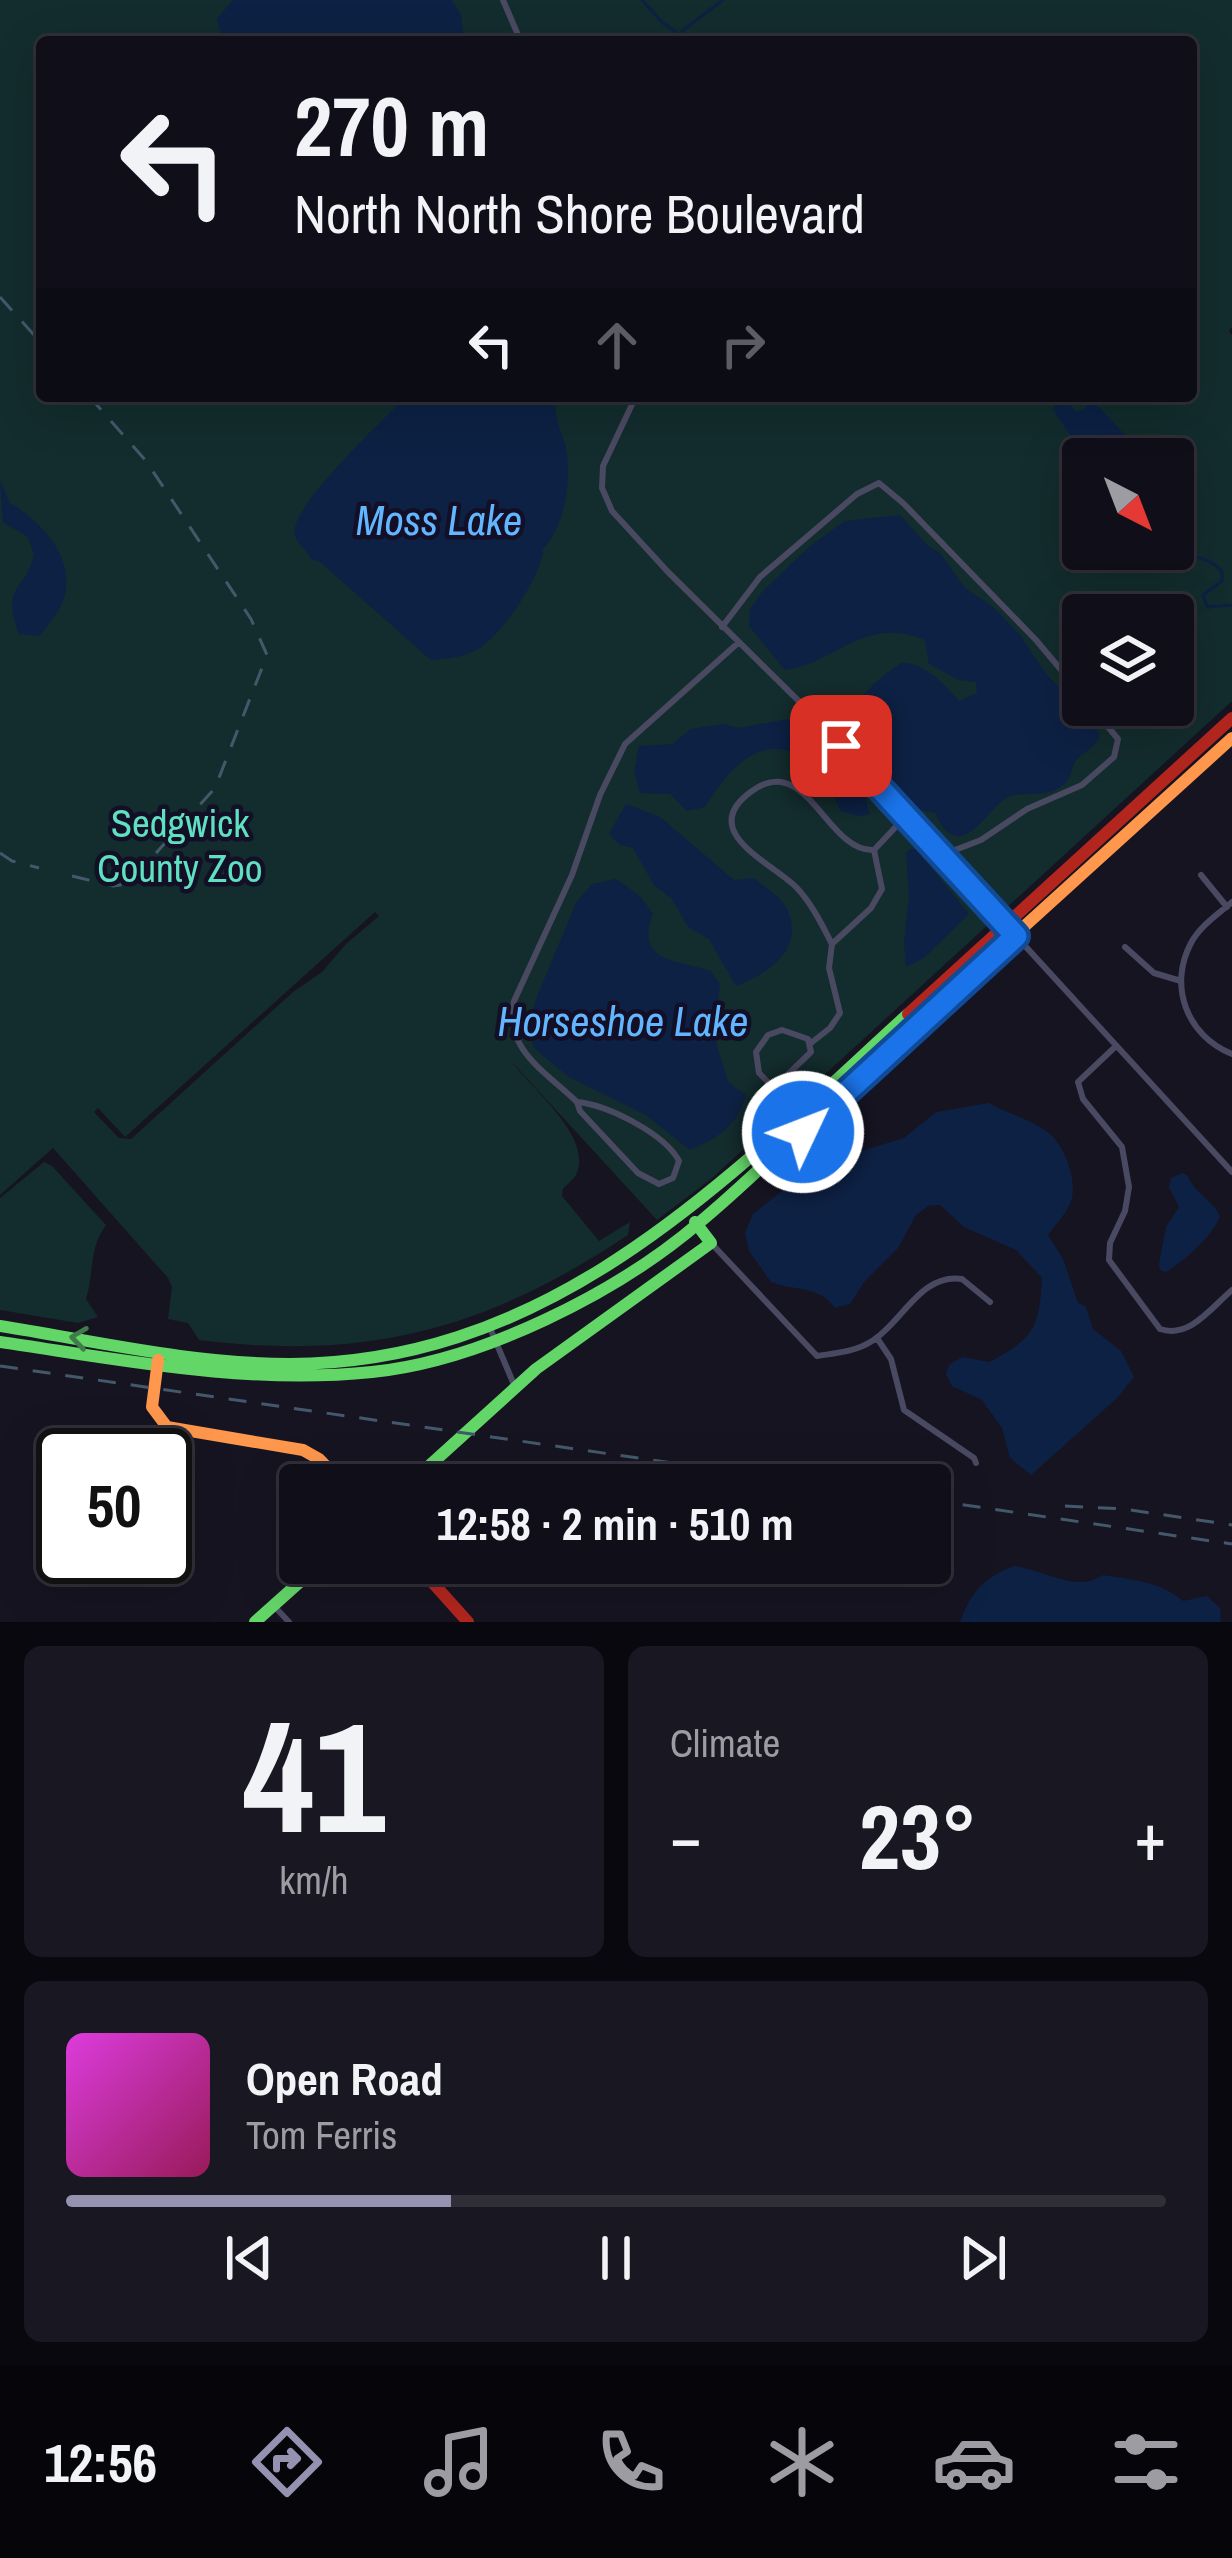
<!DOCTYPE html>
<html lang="en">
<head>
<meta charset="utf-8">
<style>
  body { margin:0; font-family:"Archivo Narrow",sans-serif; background:#191822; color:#f1f3f6; height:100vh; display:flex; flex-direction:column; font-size:45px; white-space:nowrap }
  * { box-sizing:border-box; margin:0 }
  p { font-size:39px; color:#9c9ca2 }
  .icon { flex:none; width:66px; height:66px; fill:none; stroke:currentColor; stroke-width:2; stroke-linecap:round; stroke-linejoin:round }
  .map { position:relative; height:1622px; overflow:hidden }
  .side { display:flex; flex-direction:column; gap:24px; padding:24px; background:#09080e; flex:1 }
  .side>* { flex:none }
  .banner { position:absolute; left:36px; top:36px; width:1161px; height:366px; border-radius:12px; box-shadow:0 12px 48px #0002,0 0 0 3px #302f38; background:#100f19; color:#f1f3f6; overflow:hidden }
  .needle { width:78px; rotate:138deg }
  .buttons { position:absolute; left:1062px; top:438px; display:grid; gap:24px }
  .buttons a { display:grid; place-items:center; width:132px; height:132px; border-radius:12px; background:#100f19; box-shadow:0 12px 48px #0002,0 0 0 3px #302f38; font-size:60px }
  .speed { position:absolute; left:36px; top:1428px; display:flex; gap:24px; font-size:60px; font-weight:700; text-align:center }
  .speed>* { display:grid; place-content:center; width:156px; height:156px; border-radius:50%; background:#100f19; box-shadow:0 12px 48px #0002,0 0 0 3px #302f38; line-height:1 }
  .speed .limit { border:6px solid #111; border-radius:18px; background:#fff; color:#111 }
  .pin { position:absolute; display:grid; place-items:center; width:102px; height:102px; color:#fff; margin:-51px; border-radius:24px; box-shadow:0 6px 18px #0006 }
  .me { position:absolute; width:132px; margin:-66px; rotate:47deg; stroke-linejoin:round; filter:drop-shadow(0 0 9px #0008) }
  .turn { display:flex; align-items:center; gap:42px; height:252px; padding:0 60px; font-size:54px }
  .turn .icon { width:156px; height:156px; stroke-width:2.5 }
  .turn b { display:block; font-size:84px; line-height:102px }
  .lanes { display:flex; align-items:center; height:114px; padding:0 60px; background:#0003; justify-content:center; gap:60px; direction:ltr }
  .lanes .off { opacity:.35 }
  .big { font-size:90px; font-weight:700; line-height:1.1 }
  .side .card { flex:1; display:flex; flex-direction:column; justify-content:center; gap:18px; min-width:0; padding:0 42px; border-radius:18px; background:#191822 }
  .side .dial { align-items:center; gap:0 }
  .dial b { font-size:156px; line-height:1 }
  .song { display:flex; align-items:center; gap:36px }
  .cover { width:144px; height:144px; border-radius:18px; background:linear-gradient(135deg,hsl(300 70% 55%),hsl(330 70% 35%)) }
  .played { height:12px; border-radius:6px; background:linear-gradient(90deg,#9591b1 35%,#302f38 35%) }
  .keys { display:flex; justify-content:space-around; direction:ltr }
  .heat { display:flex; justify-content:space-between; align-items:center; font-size:66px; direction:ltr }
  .side .tiles { flex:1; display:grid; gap:24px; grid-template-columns:1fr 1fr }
  .card:last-child { grid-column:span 2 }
  .trip { position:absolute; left:279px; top:1464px; width:672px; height:120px; border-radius:12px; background:#100f19; box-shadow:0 12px 48px #0002,0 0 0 3px #302f38; font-weight:700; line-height:120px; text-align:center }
  .tab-bar { display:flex; height:192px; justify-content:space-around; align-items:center; background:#06060a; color:#9c9ca2 }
  .tab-bar .icon { width:84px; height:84px }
  .tab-bar .active { color:#9591b1 }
  .tab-bar b { font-size:54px; color:#f1f3f6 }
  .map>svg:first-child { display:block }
  .green { fill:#132c2d; fill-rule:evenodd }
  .water { fill:#0d2144 }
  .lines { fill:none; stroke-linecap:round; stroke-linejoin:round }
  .stream { stroke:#0d2144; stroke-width:3 }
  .street { stroke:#4a4962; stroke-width:6 }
  .fast { stroke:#63d668; stroke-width:12 }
  .slow { stroke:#ff974d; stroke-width:12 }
  .jam { stroke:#b3261e; stroke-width:12 }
  .rail { stroke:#43596b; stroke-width:3; stroke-dasharray:18 15; stroke-linecap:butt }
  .oneway { stroke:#3f7c4a }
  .route-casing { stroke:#114b97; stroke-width:30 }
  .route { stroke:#1a73e8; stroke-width:21 }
  .labels { text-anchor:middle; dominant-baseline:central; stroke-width:9; stroke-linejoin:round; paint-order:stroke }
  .park-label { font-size:39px; fill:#5fe0c0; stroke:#130f26 }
  .water-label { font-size:42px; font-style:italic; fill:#62b6ff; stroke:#130f26 }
</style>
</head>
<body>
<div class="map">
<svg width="1232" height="1622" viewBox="0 0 1232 1622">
  <rect width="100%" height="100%" fill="#161421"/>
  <path class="green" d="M0,0H1232V327L1229,331L1232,335V701L711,1179L657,1220L511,1061C532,1089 594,1138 576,1175C573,1180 567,1184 563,1189L562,1196L599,1241L630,1222L628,1235C487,1329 368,1361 199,1340L188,1323L168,1319L172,1287L168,1278L53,1148L0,1195ZM42,42H1191V396H42ZM1083,459H1173V549H1083ZM1083,615H1173V705H1083ZM375,912L379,916L346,944L322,972L293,992L131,1139L119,1138L94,1112L98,1108L125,1137Z
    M44,1162L52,1166L106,1225C89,1247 94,1274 86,1299L98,1317L78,1323L0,1310V1198Z"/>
  <path class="water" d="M233,0H452L461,15L464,42H235L221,34L217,19Z
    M407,396H555C554,416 559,425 565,444C573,475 566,525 543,549C543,573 505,629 485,644C471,656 449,659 431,660L320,562L311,559C307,550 298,544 295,536C286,509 386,418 407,396Z
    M1060,397H1070L1069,404L1076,412L1085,409L1087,402L1096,404L1148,459H1087L1053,410Z
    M0,481L10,503C40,521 74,555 65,595C62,609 48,624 40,636L19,634C0,582 26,593 34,554L28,537L3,522Z
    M900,515L928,546L940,553L965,588L993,607L1020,635L1046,674L1092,721L1100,735C1095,749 1083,751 1075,762C1071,767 1072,775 1068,780C1051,802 1020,789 1006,798C985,812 959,867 935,813L916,809L856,749L845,732C858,696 870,685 901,663C923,661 946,685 959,701L977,693L976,682L959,680L929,664L925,640C863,615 838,663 785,670L749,626L750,609L762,592L810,546L845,521Z
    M788,719C810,734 838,751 847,776L859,779L870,814L859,816L840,811C829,776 791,730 749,757C730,768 717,789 705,807L687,811L670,794L640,793L634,771L639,746L672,744L691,729L723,724L738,728Z
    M626,804L660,817L734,880L754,878C764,887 783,898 788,911C804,951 767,974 736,986L709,939L688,927L672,899L654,885L633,848L620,845L609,834Z
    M910,849H916L969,914L924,958L906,967L904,943L909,895L906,853Z
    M616,879L640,896L653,914C634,963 677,960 711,971L720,984L714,1036L728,1082L746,1095C737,1125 719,1138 690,1150L646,1115L569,1077L534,1048L529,1028L536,999L576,903L592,884Z
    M989,1103C1008,1114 1033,1120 1050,1134C1065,1147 1079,1183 1070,1204C1065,1215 1055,1225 1048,1235L1063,1259L1078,1303L1086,1307L1093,1329L1121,1351L1134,1377L1116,1399L1031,1475L1010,1458L1002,1428L982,1400L952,1386L946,1374L949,1365L962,1357L989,1362C1035,1338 1039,1328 1042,1278L1016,1250L964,1227L940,1205L928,1206L916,1215L898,1248L864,1282L850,1304L835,1308C819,1285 793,1291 771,1282L749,1251L745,1233L753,1214L803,1174L831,1160L904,1138L936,1112Z
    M1182,1173L1187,1175C1197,1196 1212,1199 1220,1216C1213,1236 1183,1262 1166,1272L1160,1270L1159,1264L1166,1227L1179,1207L1169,1187L1171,1178Z
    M1014,1566C1043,1569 1076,1594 1103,1575C1132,1580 1160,1581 1183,1601L1207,1596L1220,1608L1221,1622H960C971,1592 983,1578 1014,1566Z"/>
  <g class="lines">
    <path class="stream" d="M642,0L662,22L690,42
      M682,31L723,0
      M1052,396L1056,402
      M1173,514C1176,523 1176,535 1181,544C1192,562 1212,556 1222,572V581L1203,595L1207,607L1232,605"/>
    <path class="street" d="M503,0L521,42
      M636,396L603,466L602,488L612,511L668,572L822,724L1232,1172
      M722,627L760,577L857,494L879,483L903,503L1036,640L1083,696
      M942,855L981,840L1027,809L1082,785L1114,757L1118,739L1090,705
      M1201,875L1227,907
      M1232,902C1218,914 1200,926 1191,943C1168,986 1187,1036 1232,1054
      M832,944C822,925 812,904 797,888C775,864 694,832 752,791C807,751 827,853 874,850
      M1125,947L1154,973L1181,981
      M782,1030L808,1039L811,1052L779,1083L771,1085L759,1073L756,1052L768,1035Z
      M811,1043L830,1028L840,1013L829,968L832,944L871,908L882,889L874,850L906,816
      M1116,1046L1078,1082L1083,1099L1122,1147L1129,1187L1125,1211L1110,1243L1109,1260L1160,1329C1189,1339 1211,1308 1232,1290
      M577,1102C608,1105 665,1134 679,1161L673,1178L659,1184L638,1173L580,1111L577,1102C546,1072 503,1049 514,1001L572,875L600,795L625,744L738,643
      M711,1243L817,1356C836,1353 855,1352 872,1341C902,1323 920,1273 962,1279L990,1302
      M490,1328L515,1387
      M877,1338L891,1359L904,1410L974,1458L976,1463
      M274,1606L289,1622"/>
    <path class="fast" d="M0,1326C95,1341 192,1364 290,1364C554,1363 727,1179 908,1014
      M0,1342C123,1360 247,1385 372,1372C481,1361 617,1293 700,1222C740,1189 777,1152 815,1117C876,1062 937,1007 997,951
      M408,1485L536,1369L711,1243L695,1222
      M255,1622L321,1563"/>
    <path class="slow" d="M997,951L1232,738
      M158,1360L152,1407L167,1427L303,1450L319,1459L344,1485"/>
    <path class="jam" d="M908,1014L1232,718
      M415,1563L468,1622"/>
    <path class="rail" d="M0,297L42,344
      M0,853L12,861L39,868
      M72,876L113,886L128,884L215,788L267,655L251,619L146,461L89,396
      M0,1366L825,1485
      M930,1500L1232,1544
      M1065,1506L1124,1509L1232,1525"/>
  </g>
  <defs><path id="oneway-chevron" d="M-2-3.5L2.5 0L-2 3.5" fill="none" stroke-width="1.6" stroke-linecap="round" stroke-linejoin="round" transform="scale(3)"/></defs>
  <use class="oneway" href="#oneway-chevron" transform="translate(79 1338) rotate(-172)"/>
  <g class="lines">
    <g class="route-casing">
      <path id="route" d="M803,1132L1016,936L841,746"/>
    </g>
    <use href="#route" class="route"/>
  </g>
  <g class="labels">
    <g class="park-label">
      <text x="180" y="823">Sedgwick<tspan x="180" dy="45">County Zoo</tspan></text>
    </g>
    <g class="water-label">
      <text x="439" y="520">Moss Lake</text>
      <text x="623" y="1021">Horseshoe Lake</text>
    </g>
  </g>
</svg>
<div class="buttons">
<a><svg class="needle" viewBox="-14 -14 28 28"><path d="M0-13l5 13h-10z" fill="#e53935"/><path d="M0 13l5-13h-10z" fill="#9c9ca2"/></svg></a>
<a><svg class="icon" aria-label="layers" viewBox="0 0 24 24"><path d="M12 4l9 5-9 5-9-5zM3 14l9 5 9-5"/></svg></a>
</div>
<div class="speed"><div class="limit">50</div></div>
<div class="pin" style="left:841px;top:746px;background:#d93025"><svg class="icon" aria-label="arrive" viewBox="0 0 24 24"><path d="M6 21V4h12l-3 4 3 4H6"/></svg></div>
<svg class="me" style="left:803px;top:1132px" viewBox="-20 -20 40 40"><circle r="17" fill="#1a73e8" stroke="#fff" stroke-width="3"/><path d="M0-11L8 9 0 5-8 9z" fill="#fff"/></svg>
<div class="trip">12:58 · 2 min · 510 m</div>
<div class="banner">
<div class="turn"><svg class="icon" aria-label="left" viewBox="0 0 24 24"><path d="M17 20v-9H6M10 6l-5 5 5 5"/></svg><div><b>270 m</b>North North Shore Boulevard</div></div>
<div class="lanes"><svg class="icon" aria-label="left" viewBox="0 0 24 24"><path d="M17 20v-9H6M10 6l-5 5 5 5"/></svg><svg class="icon off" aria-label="ahead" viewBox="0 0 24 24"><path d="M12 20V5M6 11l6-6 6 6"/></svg><svg class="icon off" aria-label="right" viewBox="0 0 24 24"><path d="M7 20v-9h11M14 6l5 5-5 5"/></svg></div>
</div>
</div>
<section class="side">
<div class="tiles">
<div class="card dial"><b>41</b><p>km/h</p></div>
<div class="card"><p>Climate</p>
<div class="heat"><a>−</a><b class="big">23°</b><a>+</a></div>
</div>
<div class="card">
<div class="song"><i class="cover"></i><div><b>Open Road</b><p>Tom Ferris</p></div></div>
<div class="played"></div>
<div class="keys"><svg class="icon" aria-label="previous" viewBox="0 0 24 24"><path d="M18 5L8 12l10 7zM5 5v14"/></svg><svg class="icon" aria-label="pause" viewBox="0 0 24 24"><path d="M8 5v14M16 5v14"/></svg><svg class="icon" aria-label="next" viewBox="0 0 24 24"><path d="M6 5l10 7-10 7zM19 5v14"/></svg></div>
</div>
</div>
</section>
<nav class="tab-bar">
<b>12:56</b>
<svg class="icon active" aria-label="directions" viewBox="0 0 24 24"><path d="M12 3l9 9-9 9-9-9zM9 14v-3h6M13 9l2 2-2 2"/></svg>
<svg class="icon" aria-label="music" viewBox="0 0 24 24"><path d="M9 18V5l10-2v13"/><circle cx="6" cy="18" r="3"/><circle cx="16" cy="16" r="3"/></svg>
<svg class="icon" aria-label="phone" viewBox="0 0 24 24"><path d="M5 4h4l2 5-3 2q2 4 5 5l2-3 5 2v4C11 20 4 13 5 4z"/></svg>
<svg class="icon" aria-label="climate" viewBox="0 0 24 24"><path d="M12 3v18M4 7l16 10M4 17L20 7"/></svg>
<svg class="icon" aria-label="car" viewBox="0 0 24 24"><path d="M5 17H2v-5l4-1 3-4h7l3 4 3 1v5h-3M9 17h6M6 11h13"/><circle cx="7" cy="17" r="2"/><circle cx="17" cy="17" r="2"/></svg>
<svg class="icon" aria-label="filters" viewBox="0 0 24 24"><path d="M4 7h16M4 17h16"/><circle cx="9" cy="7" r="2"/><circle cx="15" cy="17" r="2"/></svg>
</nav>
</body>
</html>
